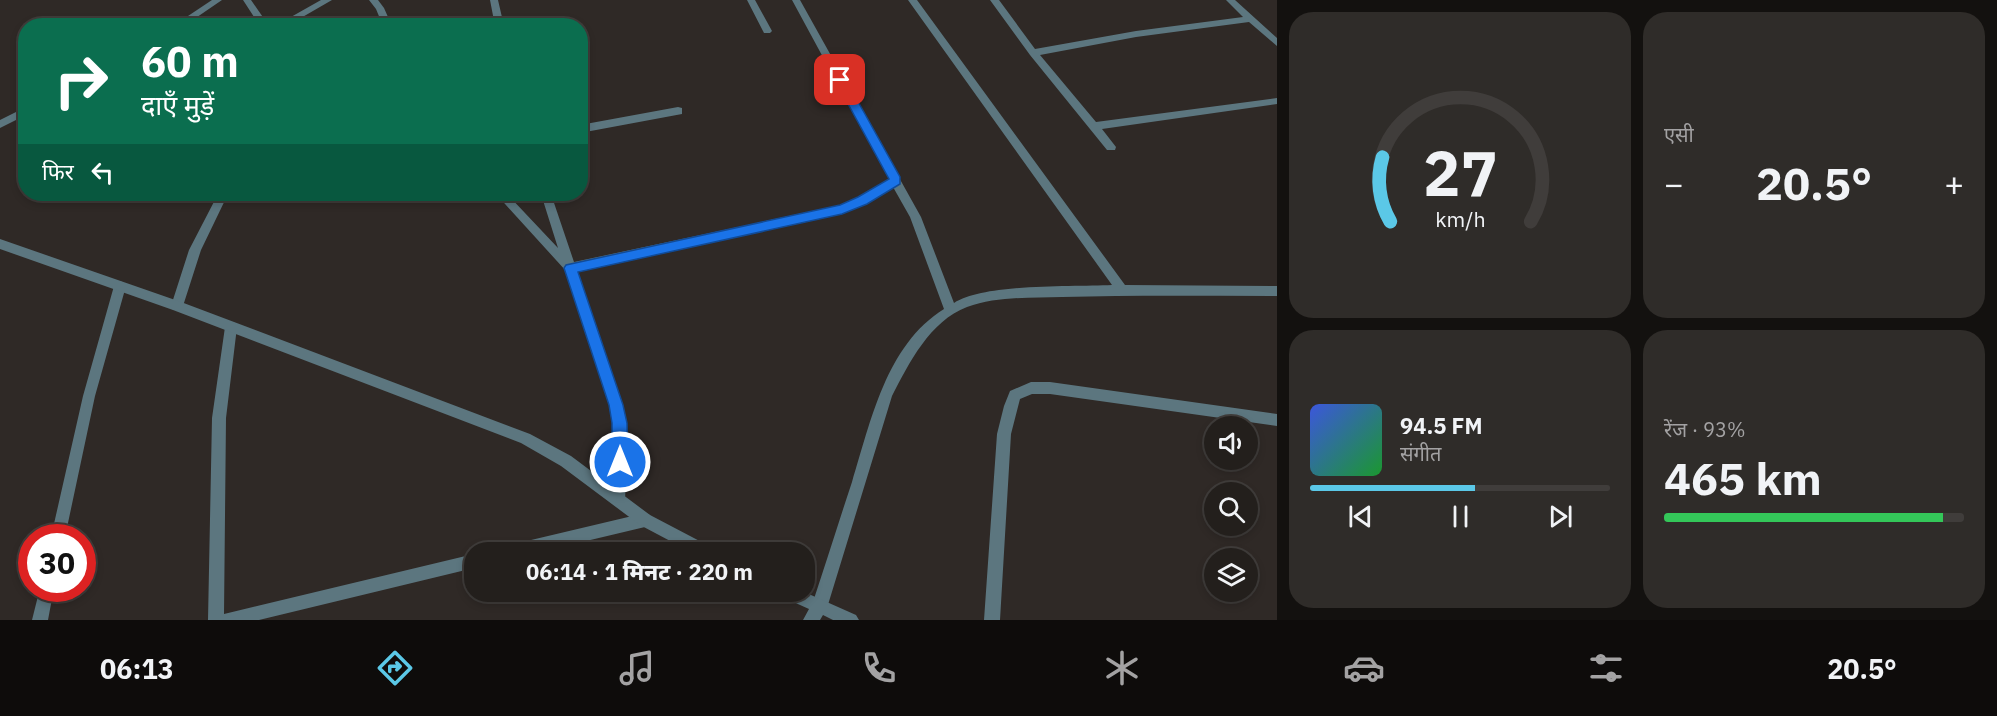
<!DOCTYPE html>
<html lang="hi">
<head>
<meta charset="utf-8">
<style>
  body { margin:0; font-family:"IBM Plex Sans","Noto Sans Devanagari",sans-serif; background:#2f2c29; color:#f1f3f6; height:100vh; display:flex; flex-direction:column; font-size:22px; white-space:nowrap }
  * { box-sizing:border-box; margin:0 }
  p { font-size:20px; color:#a3a2a3 }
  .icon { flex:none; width:33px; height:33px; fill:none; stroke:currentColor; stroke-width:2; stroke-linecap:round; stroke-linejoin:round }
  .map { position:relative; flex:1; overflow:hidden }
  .side { display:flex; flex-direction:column; gap:12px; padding:12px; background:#13110f; width:720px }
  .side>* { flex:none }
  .guide { position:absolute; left:18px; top:18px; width:570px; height:183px; border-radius:24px; box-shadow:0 3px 9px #0003,0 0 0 2px #403d3b; background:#0b6e4f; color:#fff; overflow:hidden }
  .buttons { position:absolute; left:1204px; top:416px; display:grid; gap:12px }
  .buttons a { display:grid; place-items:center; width:54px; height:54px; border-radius:50%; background:#231f1c; box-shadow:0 3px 9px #0003,0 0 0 2px #403d3b; font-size:30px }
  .speed { position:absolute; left:18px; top:524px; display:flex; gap:12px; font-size:30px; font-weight:700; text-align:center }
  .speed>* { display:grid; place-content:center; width:78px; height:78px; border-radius:50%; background:#231f1c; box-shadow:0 3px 9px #0003,0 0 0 2px #403d3b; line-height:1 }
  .speed .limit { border:9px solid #d22; background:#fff; color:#111 }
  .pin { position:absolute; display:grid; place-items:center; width:51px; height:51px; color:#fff; margin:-26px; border-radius:12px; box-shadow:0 3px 9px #0006 }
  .me { position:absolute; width:66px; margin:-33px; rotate:0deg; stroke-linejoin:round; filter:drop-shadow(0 0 4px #0008) }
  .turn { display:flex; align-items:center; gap:21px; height:126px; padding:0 24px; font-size:27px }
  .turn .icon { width:78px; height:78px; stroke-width:2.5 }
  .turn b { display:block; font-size:42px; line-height:51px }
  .then { display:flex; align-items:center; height:57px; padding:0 24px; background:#0003; gap:12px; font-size:22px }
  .big { font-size:45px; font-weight:800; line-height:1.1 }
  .side .card { flex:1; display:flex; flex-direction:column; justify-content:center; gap:9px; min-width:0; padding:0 21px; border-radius:24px; background:#2f2c29 }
  .side .dial { align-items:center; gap:0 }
  .dial svg { height:156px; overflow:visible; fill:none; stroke:#403d3b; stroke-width:7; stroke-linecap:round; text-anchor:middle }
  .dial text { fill:#f1f3f6; stroke:none }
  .song { display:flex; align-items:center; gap:18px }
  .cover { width:72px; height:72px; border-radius:9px; background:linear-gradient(135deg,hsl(230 70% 55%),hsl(130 70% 35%)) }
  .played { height:6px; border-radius:3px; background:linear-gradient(90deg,#5bc8e7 55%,#403d3b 55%) }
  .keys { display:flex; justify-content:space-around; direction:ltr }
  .heat { display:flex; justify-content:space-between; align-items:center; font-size:33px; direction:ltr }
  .charge { height:9px; border-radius:4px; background:linear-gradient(90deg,#34c759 93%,#403d3b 0) }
  .side .tiles { flex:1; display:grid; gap:12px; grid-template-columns:repeat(2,1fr) }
  .trip { position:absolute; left:464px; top:542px; width:351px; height:60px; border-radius:24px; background:#231f1c; box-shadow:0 3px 9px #0003,0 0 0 2px #403d3b; font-weight:800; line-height:60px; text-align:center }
  .menu { display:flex; height:96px; justify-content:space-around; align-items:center; background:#0e0c0b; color:#a3a2a3 }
  .menu .icon { width:42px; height:42px }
  .menu .current { color:#5bc8e7 }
  .menu b { font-size:27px; color:#f1f3f6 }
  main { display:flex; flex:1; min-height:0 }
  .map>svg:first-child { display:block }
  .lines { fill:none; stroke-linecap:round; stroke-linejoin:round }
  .minor { fill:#5c767f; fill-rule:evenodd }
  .tertiary { fill:#5c767f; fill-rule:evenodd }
  .route { fill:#1a73e8; stroke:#114b97; stroke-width:1.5 }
</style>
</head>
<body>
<main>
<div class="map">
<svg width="1277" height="620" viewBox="0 0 1277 620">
  <rect width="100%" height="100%" fill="#2f2926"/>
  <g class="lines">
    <path class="minor" d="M212,0H222L184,26H173Z
      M243,0H251L269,26H260Z
      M321,0H332L287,26H275Z
      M369,0H378L384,8L392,26H383L376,9Z
      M490,0H498L504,26H495Z
      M747,0H755L772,31L770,33H764Z
      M792,0H800L921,217L954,303C985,283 1073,287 1112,285L908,0H917L1125,285L1277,286V296C1205,296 1134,295 1062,297C1031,298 997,296 967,307C930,321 909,363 892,396L827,608L824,613L819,616L814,613L811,608C825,566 838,524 852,482C871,421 886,345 944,309L910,217L893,187L867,204L842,213L577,271L622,405L628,444L625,499L623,504L618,506L613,504L611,499L614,444L610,405L566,271L496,194H507L558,248L541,194H551L574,262L841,205L859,198L889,179Z
      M990,0H999L1035,49L1136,31L1243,17L1226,0H1235L1277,38V46L1249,22L1136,37L1040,55L1096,122L1277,98V104L1102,129L1116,147L1115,150H1107L1030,55Z
      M26,107V115L0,128V120Z
      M678,107L682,108V114L580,133V125Z
      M218,194H228L201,250L183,306L181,310H173L171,306L189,250Z
      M120,281L124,283L126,286L95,396L65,537H51L83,396L114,286L116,283Z
      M231,322L235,323L237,327L226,418L224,614L474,554V568L259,620H208L212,418L225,327L227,323Z
      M1031,382H1050L1277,414V426L1050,394H1032L1020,399L1011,434L1000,620H984L997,434L1004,406L1010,391Z
      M645,513L650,515L652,520L650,525L645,527L540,552H503L505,547L510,545Z
      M40,588H54L48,620H32Z"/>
    <path class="tertiary" d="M0,239L181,302L530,434L571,456L650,515L711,547L713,552H691L640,525L561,466L521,443L173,310L0,249Z
      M778,591H802L856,615L859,620H833L823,615L820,620H803L809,609L780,596Z"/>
  </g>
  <path class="route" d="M840,76L846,80L900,177V184L867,204L842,214L578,272L623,405L627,423L628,462L626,467L620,469L615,467L612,462V423L609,405L564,268L566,265L840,205L858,197L889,179L835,80Z"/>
</svg>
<div class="buttons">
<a><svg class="icon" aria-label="sound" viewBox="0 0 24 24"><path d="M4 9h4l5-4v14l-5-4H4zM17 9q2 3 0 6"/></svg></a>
<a><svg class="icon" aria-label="search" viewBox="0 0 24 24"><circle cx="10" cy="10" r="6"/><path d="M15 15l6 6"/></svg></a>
<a><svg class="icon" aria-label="layers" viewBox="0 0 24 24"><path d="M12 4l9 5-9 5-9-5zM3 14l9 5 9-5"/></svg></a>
</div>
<div class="speed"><div class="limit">30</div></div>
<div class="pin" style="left:840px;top:80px;background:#d93025"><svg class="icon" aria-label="arrive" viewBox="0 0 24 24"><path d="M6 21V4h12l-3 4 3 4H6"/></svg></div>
<svg class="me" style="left:620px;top:462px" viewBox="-20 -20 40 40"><circle r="17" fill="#1a73e8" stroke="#fff" stroke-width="3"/><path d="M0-11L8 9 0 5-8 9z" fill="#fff"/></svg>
<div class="trip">06:14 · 1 मिनट · 220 m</div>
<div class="guide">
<div class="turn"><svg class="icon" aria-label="right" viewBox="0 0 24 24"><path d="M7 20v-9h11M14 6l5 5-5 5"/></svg><div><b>60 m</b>दाएँ मुड़ें</div></div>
<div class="then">फिर<svg class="icon" aria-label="left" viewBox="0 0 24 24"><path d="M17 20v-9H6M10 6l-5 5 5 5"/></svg></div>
</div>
</div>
<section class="side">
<div class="tiles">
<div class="card dial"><svg viewBox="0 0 100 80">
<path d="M14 69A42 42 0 1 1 86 69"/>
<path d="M14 69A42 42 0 0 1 10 36" stroke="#5bc8e7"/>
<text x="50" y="56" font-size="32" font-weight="700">27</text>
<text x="50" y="72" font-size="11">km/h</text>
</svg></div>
<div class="card"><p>एसी</p>
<div class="heat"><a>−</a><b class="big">20.5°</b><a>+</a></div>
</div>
<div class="card">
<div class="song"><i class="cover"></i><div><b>94.5 FM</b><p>संगीत</p></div></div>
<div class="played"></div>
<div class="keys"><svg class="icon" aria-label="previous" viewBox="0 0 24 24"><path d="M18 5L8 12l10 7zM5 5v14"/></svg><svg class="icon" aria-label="pause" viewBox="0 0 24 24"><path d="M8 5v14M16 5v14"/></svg><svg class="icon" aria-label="next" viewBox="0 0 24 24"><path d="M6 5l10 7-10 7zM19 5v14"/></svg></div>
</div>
<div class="card"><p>रेंज · 93%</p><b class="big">465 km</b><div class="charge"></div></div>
</div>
</section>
</main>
<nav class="menu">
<b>06:13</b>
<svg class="icon current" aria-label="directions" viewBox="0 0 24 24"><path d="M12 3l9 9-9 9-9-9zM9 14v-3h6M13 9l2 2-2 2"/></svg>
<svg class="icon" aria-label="music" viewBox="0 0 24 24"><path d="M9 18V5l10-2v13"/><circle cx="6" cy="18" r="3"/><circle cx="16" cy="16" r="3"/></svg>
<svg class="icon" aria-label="phone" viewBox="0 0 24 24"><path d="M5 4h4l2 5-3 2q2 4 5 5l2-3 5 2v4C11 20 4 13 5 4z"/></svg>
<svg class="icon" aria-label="climate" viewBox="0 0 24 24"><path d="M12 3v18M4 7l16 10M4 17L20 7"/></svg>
<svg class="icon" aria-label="car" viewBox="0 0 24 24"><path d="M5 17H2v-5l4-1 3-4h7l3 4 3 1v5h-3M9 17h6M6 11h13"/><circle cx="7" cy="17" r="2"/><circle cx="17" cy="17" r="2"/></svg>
<svg class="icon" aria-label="filters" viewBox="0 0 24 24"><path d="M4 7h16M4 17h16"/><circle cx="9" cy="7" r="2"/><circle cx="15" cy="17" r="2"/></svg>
<b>20.5°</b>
</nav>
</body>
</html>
